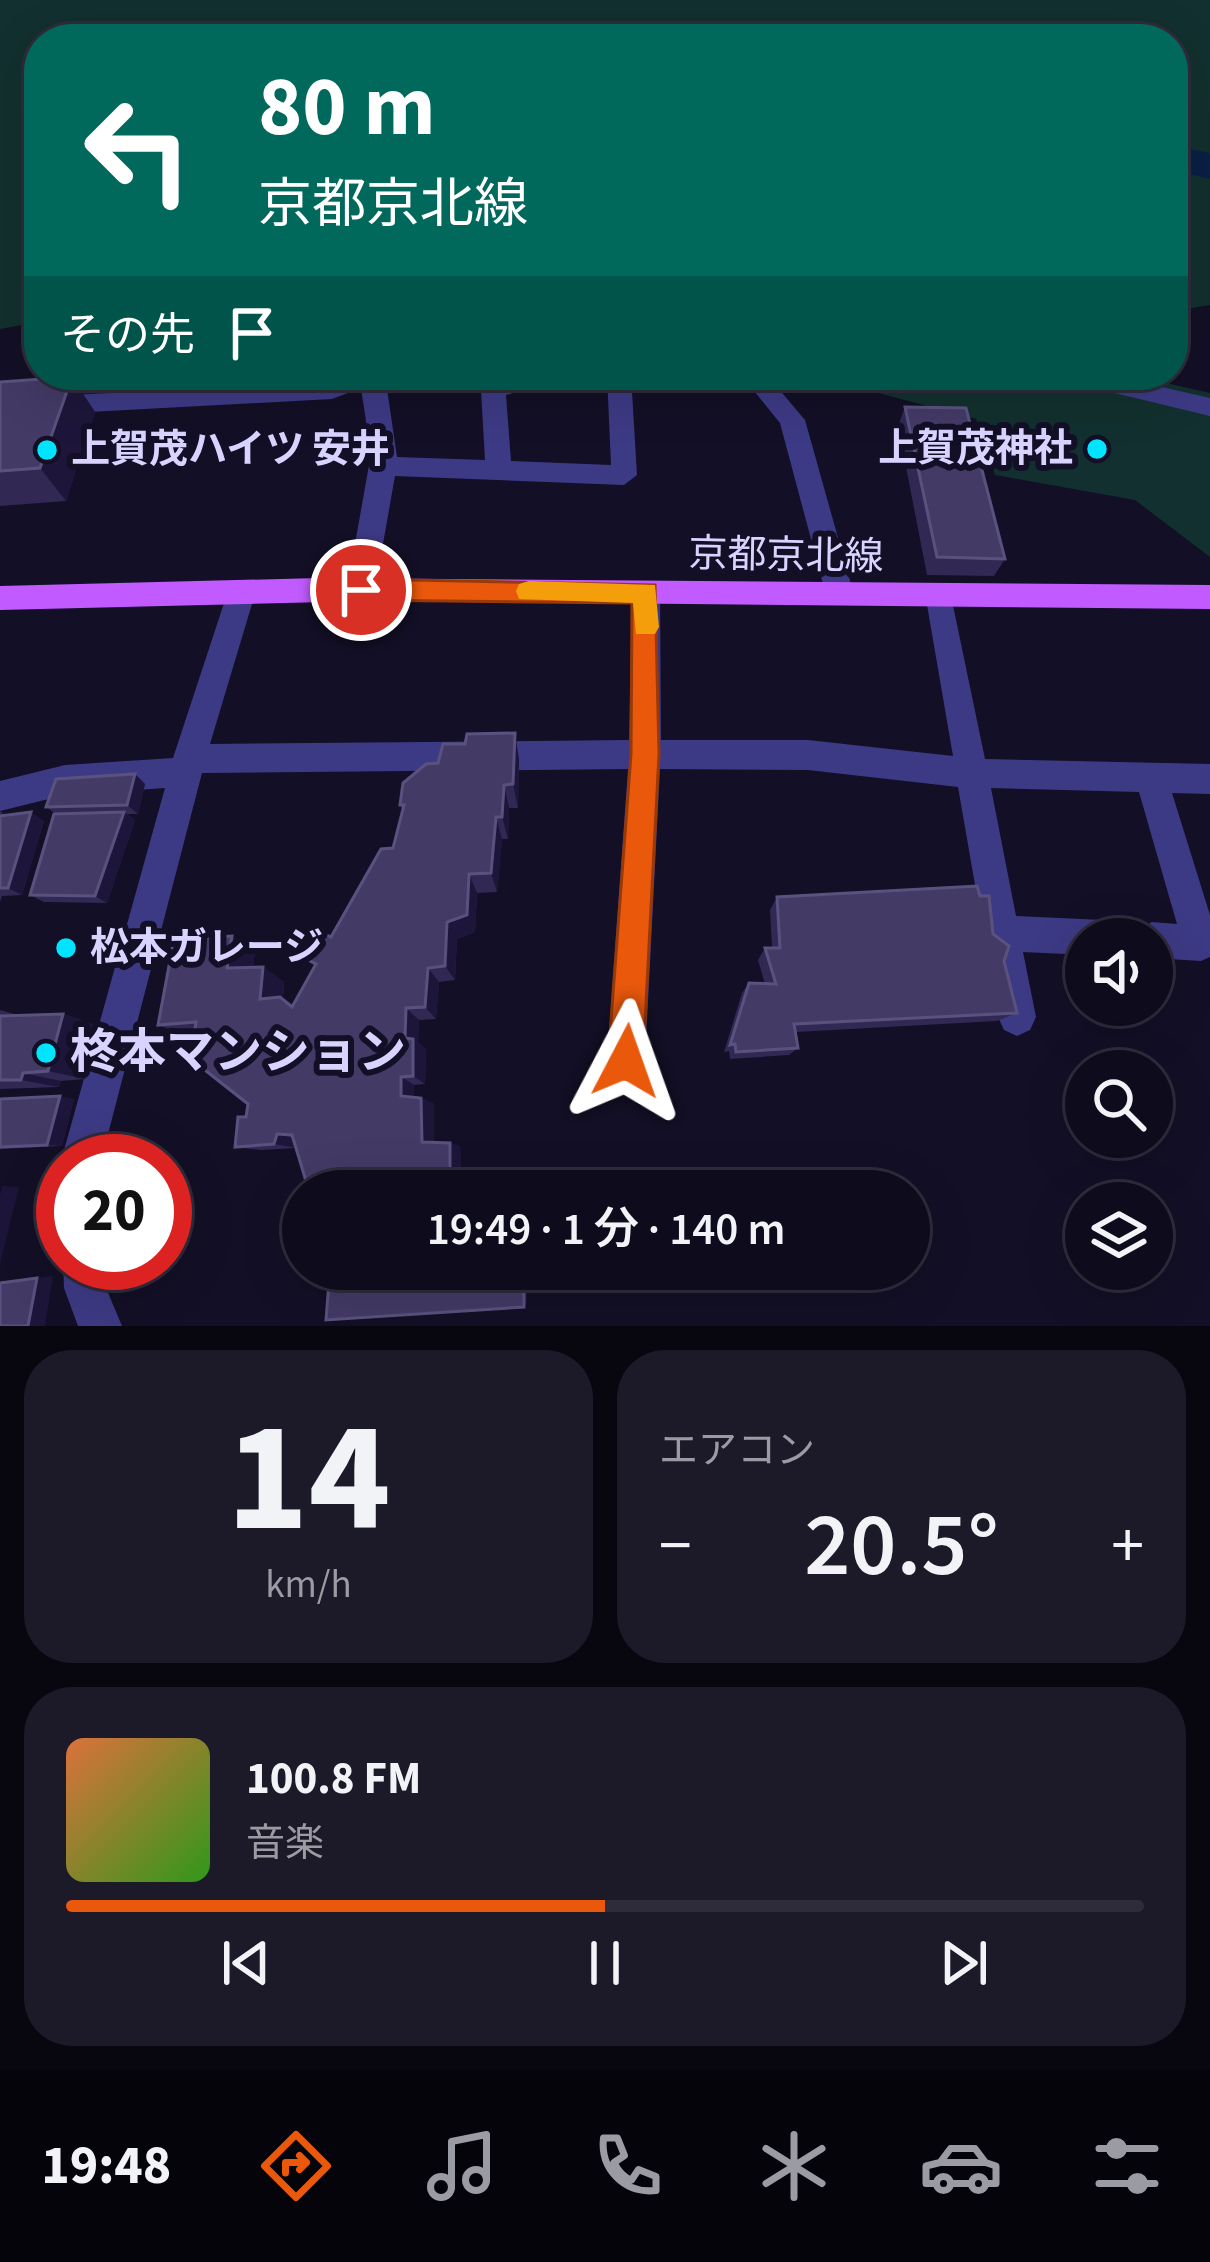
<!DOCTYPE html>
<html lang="ja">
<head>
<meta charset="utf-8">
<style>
  body { margin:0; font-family:"Source Sans 3","Noto Sans JP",sans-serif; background:#1c1929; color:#f1f3f6; height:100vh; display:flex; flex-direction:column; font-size:45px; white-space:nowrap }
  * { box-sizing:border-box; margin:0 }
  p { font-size:39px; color:#9b9ba3 }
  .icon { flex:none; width:66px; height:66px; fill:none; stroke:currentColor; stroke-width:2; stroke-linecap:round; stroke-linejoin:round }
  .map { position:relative; height:1326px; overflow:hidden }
  .details { display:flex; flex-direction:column; gap:24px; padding:24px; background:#08060f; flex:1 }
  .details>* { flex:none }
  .top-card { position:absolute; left:24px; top:24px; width:1164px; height:366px; border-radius:48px; box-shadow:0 12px 48px #0002,0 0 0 3px #2e2b3b; background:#00695c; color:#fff; overflow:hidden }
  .tools { position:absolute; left:1065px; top:918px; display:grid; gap:24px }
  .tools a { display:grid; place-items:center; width:108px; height:108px; border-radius:50%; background:#0e0b1c; box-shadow:0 12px 48px #0002,0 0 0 3px #2e2b3b; font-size:60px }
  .speed { position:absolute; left:36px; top:1134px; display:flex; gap:24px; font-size:60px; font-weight:700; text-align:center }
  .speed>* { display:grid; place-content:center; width:156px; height:156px; border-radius:50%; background:#0e0b1c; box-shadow:0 12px 48px #0002,0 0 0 3px #2e2b3b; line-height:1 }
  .speed .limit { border:18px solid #d22; background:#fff; color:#111 }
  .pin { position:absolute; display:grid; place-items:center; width:102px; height:102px; color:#fff; margin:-51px; border:6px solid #fff; border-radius:50%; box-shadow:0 3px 12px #0007 }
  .me { position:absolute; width:132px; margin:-66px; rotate:4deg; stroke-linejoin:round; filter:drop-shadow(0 0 9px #0008) }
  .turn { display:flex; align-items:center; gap:42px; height:252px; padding:0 36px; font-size:54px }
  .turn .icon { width:156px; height:156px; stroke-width:2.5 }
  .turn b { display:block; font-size:84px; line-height:102px }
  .then { display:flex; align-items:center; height:114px; padding:0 36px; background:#0003; gap:24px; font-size:45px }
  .big { font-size:90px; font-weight:600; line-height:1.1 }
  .details .card { flex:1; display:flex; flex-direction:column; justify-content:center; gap:18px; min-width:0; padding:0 42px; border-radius:48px; background:#1c1929 }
  .details .dial { align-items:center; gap:0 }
  .dial b { font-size:156px; line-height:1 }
  .song { display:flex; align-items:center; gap:36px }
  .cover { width:144px; height:144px; border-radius:18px; background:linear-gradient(135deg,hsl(20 70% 55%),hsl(110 70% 35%)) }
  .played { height:12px; border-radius:6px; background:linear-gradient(90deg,#ea580c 50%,#2e2b3b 50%) }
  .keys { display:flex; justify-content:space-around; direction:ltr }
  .heat { display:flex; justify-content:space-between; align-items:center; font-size:66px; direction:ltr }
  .details .tiles { flex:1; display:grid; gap:24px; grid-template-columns:1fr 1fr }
  .card:last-child { grid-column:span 2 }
  .trip { position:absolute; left:282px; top:1170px; width:648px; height:120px; border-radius:60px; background:#0e0b1c; box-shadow:0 12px 48px #0002,0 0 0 3px #2e2b3b; font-weight:600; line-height:120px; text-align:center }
  .menu { display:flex; height:192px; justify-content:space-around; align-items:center; background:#06040b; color:#9b9ba3 }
  .menu .icon { width:84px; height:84px }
  .menu .active { color:#ea580c }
  .menu b { font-size:54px; color:#f1f3f6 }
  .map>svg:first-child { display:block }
  .green { fill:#12302f }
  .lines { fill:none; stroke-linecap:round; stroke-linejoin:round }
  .river { fill:#0a1f44; fill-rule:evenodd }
  .minor { fill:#3d3a85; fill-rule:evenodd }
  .major { fill:#c25bff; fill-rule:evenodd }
  .wall { fill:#312854 }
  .shaded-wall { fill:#1d163a }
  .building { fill:#433a66; stroke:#5a527e; stroke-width:3 }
  .route { fill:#ea580c; stroke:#983908; stroke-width:3 }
  .slow { fill:#f59e0b }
  .poi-dot { fill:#00e5ff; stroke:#130f26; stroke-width:4.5 }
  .labels { text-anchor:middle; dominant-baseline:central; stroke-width:12; stroke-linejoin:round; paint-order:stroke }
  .poi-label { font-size:39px; font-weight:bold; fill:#d9d4ff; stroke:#130f26; text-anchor:start }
  .street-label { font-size:39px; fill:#d9d4ff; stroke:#130f26 }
  .near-poi-label { font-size:48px; font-weight:bold; fill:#d9d4ff; stroke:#130f26; text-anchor:start }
</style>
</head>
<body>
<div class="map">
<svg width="1210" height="1326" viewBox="0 0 1210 1326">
  <rect width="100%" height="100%" fill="#130f26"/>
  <path class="green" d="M0,0H1210V305L1173,311V39H39V362L27,324L0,329Z
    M776,375H1131L1210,393V557L1135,500L995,475L976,419L833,381L783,387Z"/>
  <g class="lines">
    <path class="river" d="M1173,146L1210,153V179L1173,170Z
      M62,375H147L140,387L0,431V393Z"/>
    <path class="minor" d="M348,375H385L397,457L485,460L481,390L484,384L515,375H556L553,381L506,395L511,461L611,465L607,375H631L637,475L624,485L395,476L375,589L371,597H351L347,589L371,454L361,388L332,399L52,414L40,405L52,396L330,382Z
      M741,375H767L805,420L851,584L845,602H825L823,584L780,423Z
      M928,375H962L964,378L952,386L931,381Z
      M1061,375H1109L1210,398V416L1073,383Z
      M646,581L656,585L660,593L661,740H808L953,756L926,599L930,591H950L985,759L1210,764V794L1172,793L1210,915V957L1201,961L1152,958V939H1086V955L1023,952L1036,1017L1030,1030L1017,1036L1004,1030L998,1017L958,787L808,770L660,769L645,1061L639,1074L626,1080L613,1074L607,1061L628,769L202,773L101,1161H63V1166L61,1161L165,788L65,795L0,811V781L65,765L173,758L227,594L231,586H251L255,594L210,744L629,740L632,593L636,585ZM991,788L1139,792L1177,924L1152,922L1138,930L1124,921L1016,916Z
      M63,1260L104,1263L106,1288L122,1326H78L64,1288Z"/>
    <path class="major" d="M319,578L1210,585V609L364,601L0,610V586Z"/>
  </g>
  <path class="wall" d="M72,377L95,412L66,501L0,506V382Z
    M905,407L1005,559L994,576L927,575L898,426Z
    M519,759L518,808H509L508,839H502L497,892L477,893L475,932L457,939L455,980L439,982L436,1019L419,1020L418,1042L426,1049L425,1084L414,1085V1097L421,1098L434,1104V1142L460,1146L461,1183L369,1191H309L296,1148L261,1150L235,1147L246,1117L248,1104L194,1036H187L158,1025L255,951L253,968L263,967L284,982L283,998L294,1005L315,966L304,958L331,937L393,848L403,810L400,805Z
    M135,774L145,784L138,814H127L135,820L107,903L44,902L30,895L56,814L46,807Z
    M0,811L3,813L2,815L44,821L22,895L2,896L0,902Z
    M777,897L993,934L1004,961L1017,1013L997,1021L796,1032L798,1048L789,1055L730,1059L729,1051L724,1052L742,993L749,983L765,984L758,960L765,948H772L770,910Z
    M0,1010L18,1015L63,1014L98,1026L85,1079L61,1081L59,1087L0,1089Z
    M0,1099H74L62,1146L0,1149Z"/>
  <path class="shaded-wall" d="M72,377L95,412L66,501L40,468Z
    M515,733L519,759L518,808L513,784Z
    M135,774L145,784L138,814L127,805Z
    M504,785L509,808L508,839L502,817Z
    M31,812L44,821L22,895L8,888Z
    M124,812L135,820L107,903L95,896Z
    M496,817L502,839L497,892L491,873Z
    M469,874L477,893L475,932L457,939L455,980L445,966L447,922Z
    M232,936L255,951L251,982L227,968Z
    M263,967L284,982L283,998L300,1009L260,999Z
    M428,968L439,982L436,1019L425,1007Z
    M406,1008L419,1020L418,1042L426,1049L425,1084L413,1076L405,1038Z
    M63,1014L98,1026L85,1079L48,1071Z
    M23,1073L61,1081L59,1087L21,1080Z
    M401,1077L414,1085V1102L401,1096Z
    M60,1096L74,1099L62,1146L47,1145Z
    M421,1098L434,1104V1146L422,1142Z
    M277,1134L299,1139L296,1148L274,1144Z
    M450,1143L460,1146L461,1183L450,1182Z
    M2,1186L19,1187L0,1264V1195Z
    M524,1269H527V1302L524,1307Z
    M53,1276L45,1326H28L37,1278Z"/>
  <path class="building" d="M72,377L40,468L0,471V382Z
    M905,407L966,408L1005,559L937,557Z
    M515,733L513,784L504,785L502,817H496L491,873L469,874L467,915L447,922L445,966L428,968L425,1007L406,1008L405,1038L413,1039V1076L401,1077V1096L421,1098L422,1142L450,1143V1182L348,1191H309L292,1135L277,1134L274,1144L235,1147L238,1117H246L248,1104L191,1059L196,1022L158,1025L174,939L232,936L227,968L263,967L260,999L280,997L292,1007L316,964L304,958L320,932L331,937L381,849L393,848L404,805H400L403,783L426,764L438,763L443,744H465L467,734Z
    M135,774L127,805L46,807L56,779Z
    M31,812L8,888H0V816Z
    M124,812L95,896L30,895L54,814Z
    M977,886L980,896H989L993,934L1009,946L1004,961L1017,1013L794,1024L798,1048L736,1052L735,1044L730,1045L749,983L776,984L765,948H780L777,897Z
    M63,1014L48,1071L23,1073L21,1080H0V1016Z
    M60,1096L47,1145L0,1147V1099Z
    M76,1263H118V1266L76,1267Z
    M330,1269H524V1307L326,1320Z
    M37,1278L28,1326H0V1283Z"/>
  <path class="route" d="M361,579L655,585L659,754L643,1061L638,1074L626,1079L614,1074L608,1061L631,754L632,603L361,600L348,590Z"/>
  <path class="slow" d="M529,581L655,585L659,627L655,634H636L633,603L519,599L516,591L519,584Z"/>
  <g class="poi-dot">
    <circle cx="1097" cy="449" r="12"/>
    <circle cx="47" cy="450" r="12"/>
    <circle cx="66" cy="948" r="12"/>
    <circle cx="46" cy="1053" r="12"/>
  </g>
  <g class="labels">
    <g class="poi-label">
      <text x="1073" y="449" text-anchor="end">上賀茂神社</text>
      <text x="71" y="450">上賀茂ハイツ 安井</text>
      <text x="90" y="948">松本ガレージ</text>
    </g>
    <g class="street-label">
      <text transform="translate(786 556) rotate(1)">京都京北線</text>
    </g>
    <g class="near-poi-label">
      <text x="70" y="1053">柊本マンション</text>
    </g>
  </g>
</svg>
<div class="tools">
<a><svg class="icon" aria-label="sound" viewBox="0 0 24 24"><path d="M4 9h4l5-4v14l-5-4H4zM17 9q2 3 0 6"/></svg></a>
<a><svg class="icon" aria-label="search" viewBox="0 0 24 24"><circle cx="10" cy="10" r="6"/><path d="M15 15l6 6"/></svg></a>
<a><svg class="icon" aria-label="layers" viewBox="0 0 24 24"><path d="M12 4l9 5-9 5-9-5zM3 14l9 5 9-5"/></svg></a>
</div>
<div class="speed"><div class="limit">20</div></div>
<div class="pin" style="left:361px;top:590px;background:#d93025"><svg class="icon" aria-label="arrive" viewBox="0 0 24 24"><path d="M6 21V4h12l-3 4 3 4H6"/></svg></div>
<svg class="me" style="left:626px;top:1061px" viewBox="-20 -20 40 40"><path d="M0-17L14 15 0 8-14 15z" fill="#ea580c" stroke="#fff" stroke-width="4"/></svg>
<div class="trip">19:49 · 1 分 · 140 m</div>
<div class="top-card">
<div class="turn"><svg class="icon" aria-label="left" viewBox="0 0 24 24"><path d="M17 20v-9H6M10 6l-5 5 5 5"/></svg><div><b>80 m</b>京都京北線</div></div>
<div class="then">その先<svg class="icon" aria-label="arrive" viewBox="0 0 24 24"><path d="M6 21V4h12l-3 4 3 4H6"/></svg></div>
</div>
</div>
<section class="details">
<div class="tiles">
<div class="card dial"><b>14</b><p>km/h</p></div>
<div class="card"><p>エアコン</p>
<div class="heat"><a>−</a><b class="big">20.5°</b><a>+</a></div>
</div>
<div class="card">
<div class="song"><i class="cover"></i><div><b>100.8 FM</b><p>音楽</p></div></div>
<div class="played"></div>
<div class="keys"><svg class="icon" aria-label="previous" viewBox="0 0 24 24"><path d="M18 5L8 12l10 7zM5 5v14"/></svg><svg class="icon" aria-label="pause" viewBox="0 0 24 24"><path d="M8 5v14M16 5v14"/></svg><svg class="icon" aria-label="next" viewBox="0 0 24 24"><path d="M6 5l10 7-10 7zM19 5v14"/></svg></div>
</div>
</div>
</section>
<nav class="menu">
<b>19:48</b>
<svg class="icon active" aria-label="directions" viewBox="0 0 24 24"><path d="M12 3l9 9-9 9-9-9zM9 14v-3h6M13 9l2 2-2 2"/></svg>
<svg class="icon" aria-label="music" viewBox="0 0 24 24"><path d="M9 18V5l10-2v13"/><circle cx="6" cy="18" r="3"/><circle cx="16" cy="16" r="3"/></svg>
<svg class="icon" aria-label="phone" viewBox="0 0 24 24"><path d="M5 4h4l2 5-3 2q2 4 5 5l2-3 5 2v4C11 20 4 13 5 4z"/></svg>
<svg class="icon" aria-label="climate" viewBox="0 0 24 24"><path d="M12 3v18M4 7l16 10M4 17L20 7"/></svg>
<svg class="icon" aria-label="car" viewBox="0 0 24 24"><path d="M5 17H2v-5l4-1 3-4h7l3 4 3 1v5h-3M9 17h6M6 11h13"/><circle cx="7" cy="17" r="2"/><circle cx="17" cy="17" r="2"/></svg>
<svg class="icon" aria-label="filters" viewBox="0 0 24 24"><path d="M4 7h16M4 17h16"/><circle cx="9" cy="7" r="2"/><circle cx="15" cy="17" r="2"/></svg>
</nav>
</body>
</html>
